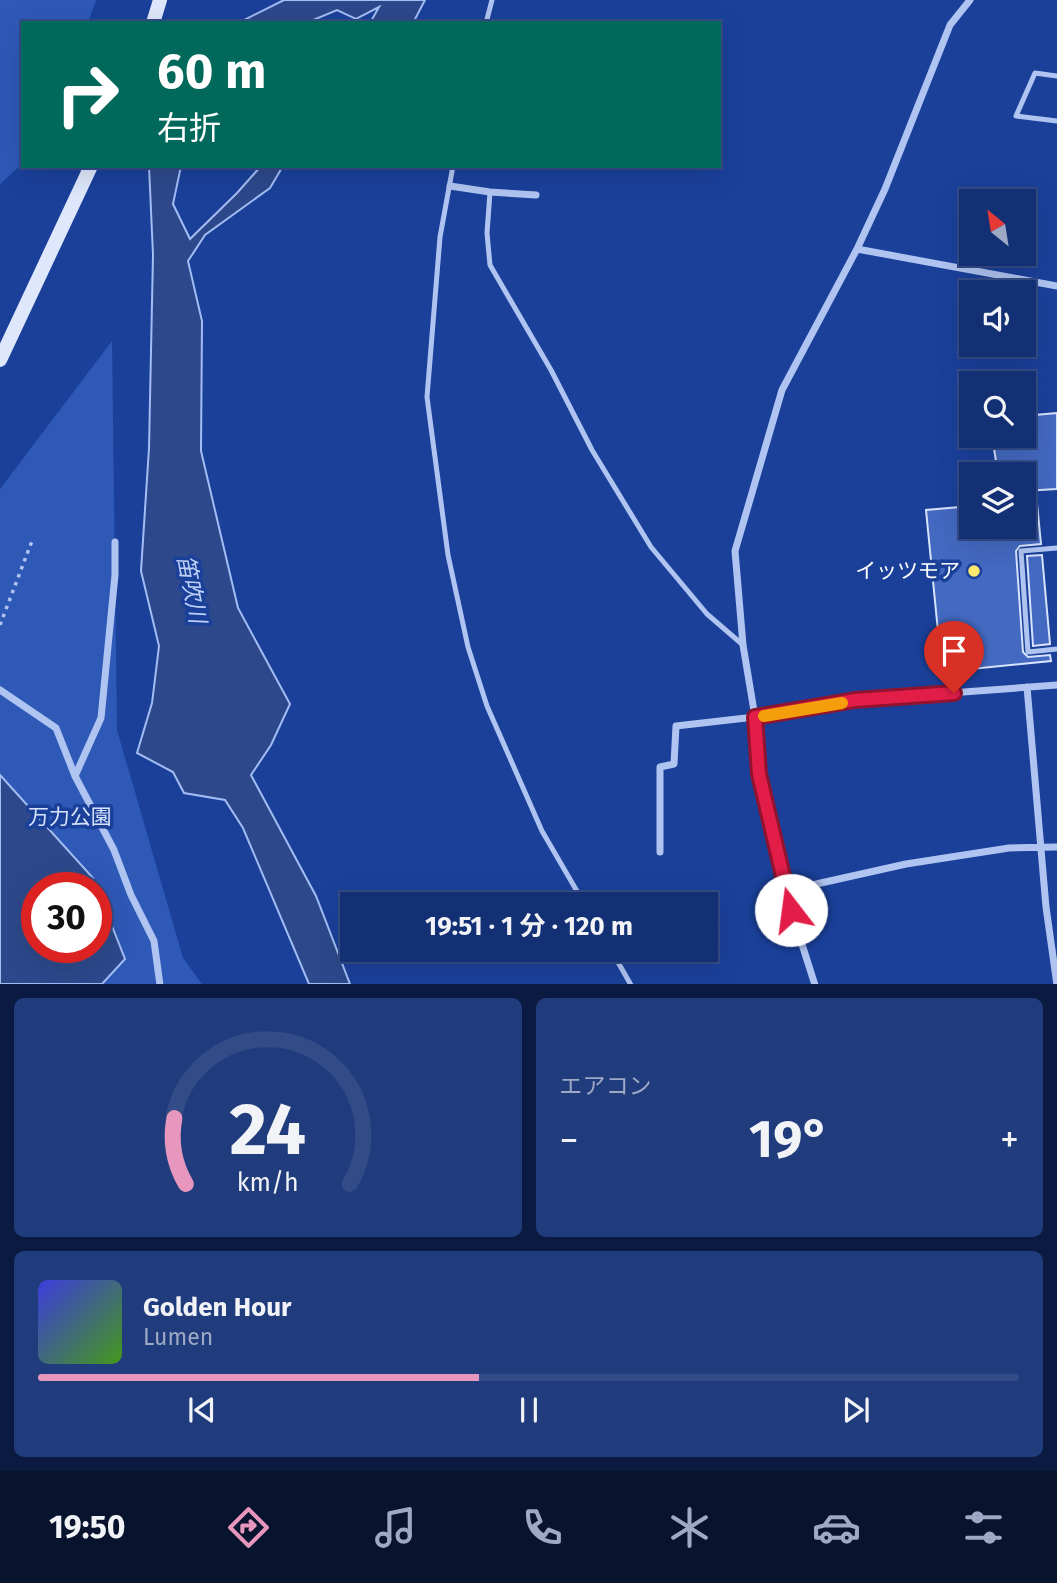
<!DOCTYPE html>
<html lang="ja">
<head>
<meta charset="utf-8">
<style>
  body { margin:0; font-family:"Fira Sans","Noto Sans JP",sans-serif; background:#213c7c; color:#f1f3f6; height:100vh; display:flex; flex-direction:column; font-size:26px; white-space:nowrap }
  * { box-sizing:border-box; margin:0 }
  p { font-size:23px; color:#9da9c5 }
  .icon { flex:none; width:38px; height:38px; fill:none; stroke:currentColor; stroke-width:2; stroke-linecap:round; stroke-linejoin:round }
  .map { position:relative; height:984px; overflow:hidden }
  .drawer { display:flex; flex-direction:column; gap:14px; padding:14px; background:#0b1a40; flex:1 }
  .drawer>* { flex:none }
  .banner { position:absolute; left:21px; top:21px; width:700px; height:147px; border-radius:0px; box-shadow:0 7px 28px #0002,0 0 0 2px #334b86; background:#00695c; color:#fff; overflow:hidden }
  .needle { width:46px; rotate:330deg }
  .tools { position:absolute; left:959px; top:189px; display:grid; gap:14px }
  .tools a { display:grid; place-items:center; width:77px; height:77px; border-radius:0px; background:#143074; box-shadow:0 7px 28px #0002,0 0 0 2px #334b86; font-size:35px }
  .speed { position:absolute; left:21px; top:872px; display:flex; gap:14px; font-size:35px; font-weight:700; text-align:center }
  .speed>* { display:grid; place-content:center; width:91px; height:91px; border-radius:50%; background:#143074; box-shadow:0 7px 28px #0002,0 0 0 2px #334b86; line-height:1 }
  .speed .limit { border:10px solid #d22; background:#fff; color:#111 }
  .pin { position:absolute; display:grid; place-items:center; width:60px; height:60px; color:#fff; margin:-72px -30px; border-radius:50% 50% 50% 0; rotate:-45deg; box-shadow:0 0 7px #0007 }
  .pin .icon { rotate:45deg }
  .me { position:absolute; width:77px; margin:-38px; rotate:345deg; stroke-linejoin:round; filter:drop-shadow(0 0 5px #0008) }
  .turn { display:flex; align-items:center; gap:24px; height:147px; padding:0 21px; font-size:32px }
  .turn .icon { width:91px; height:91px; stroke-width:2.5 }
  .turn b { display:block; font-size:49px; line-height:60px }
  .big { font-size:52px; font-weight:700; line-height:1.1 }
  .drawer .widget { flex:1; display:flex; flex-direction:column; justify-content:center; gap:10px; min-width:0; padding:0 24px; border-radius:10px; background:#213c7c }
  .drawer .dial { align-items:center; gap:0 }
  .dial svg { height:182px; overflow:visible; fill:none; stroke:#334b86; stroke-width:7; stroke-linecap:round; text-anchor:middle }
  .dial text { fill:#f1f3f6; stroke:none }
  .song { display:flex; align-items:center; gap:21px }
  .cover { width:84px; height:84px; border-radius:10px; background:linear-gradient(135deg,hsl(240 70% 55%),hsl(100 70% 35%)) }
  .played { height:7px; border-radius:4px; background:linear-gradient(90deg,#e797bd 45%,#334b86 45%) }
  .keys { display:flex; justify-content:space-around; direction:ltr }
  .heat { display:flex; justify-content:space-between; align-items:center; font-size:38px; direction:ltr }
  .drawer .tiles { flex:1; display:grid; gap:14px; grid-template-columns:1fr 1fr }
  .widget:last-child { grid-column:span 2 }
  .trip { position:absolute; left:340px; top:892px; width:378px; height:70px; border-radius:0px; background:#143074; box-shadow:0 7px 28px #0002,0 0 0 2px #334b86; font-weight:700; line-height:70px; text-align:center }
  .menu { display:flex; height:112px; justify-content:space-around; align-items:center; background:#08132e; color:#9da9c5 }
  .menu .icon { width:49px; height:49px }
  .menu .current { color:#e797bd }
  .menu b { font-size:32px; color:#f1f3f6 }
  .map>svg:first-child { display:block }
  .green { fill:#2e59b7; fill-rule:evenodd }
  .water { fill:#2d498c; stroke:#a3bdf3; stroke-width:2; fill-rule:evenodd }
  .building { fill:#4369c1; stroke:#d7e3fc; stroke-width:2 }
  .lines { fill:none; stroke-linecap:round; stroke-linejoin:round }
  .path { stroke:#b0c4f1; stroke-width:3.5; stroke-dasharray:3.5 5; stroke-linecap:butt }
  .lane { stroke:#b0c4f1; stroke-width:5 }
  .street { stroke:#b0c4f1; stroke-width:7 }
  .secondary { stroke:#dee7fc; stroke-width:14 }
  .route-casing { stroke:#92132f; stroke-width:18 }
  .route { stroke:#e11d48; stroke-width:12 }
  .slow { stroke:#f59e0b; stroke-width:12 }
  .poi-dot { fill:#ffe970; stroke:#1a409a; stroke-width:2.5 }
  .labels { text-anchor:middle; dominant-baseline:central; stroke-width:7; stroke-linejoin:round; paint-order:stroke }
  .poi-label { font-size:21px; fill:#fff; stroke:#1a409a; text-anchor:end }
  .park-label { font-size:21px; fill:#d7e3fc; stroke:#1a409a }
  .water-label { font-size:23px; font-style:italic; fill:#bdcff7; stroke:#1a409a }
</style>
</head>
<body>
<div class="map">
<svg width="1057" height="985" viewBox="0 0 1057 985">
  <rect width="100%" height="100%" fill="#1a409a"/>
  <path class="green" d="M0,0H96L88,23H23V163L0,184Z
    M112,341L117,730L183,958L202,984H0V489ZM37,887H96V947H37Z"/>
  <path class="water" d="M284,0H425L413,23H370L379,7L356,19L337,10L306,23H238Z
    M149,166H181L173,204L190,239L237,193L261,166H283L270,188L205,235L188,261L202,321L201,451L238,608L290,704L271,745L251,775L316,896L350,984H309L243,828L225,800L184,793L173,772L137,753L152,703L159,646L141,571L149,448L153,255Z
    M0,775L93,878L125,959L102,984H0ZM37,887H96V947H37Z"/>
  <path class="building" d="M1057,413V489L1024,491V474H998L992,436H1024V416Z
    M1024,493H1036L1041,544L1020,546L1016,551L1023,652L1028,657L1050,655L1051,661L942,672L926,510L971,506V527H1024Z
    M1042,555L1050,644L1033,646L1027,556Z"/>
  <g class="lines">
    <path class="path" d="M0,625L32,541"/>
    <path class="lane" d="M486,23L492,0
      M1057,76L1035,73L1016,116L1057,121
      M453,166L440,237L427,397L448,555L468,647L487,706L542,831L585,905
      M490,192L487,233L490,265L551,370L592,450L651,547L707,614L743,645
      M1057,548L1021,551L1028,652L1057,649
      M611,950L631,985"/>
    <path class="street" d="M450,186L490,192L536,195
      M857,249L1057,286
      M1027,687L1046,907L1057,985
      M0,690L56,728L75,776L114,850L131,895L154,941L160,985
      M75,776L101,718L115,575V542
      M660,852V767L674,764L676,726L755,717L855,700L1057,685
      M785,891L906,864L1009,848L1057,847
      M815,985L785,891L759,774L755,717L743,645L735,551L782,390L857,249L885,189L950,25L970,0"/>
    <path class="secondary" d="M153,23L160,0
      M0,360L91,166"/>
  </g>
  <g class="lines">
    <g class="route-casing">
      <path id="route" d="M791,910L759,774L755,717L855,700L954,693"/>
    </g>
    <use href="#route" class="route"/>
    <path class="slow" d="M764,716L842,703"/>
  </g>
  <circle class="poi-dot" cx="974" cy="571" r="7"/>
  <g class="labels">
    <g class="poi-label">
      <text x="960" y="571">イッツモア</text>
    </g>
    <g class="park-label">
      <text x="70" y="817">万力公園</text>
    </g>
    <g class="water-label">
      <text transform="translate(192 589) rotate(79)">笛吹川</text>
    </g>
  </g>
</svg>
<div class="tools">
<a><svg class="needle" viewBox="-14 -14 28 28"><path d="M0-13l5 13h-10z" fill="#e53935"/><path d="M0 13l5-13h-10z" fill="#9da9c5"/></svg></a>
<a><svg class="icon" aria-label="sound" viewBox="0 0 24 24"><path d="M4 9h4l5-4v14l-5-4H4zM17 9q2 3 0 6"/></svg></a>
<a><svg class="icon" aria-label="search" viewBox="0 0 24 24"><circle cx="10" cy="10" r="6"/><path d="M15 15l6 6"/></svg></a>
<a><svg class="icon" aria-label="layers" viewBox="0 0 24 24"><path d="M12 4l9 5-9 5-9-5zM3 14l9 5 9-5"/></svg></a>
</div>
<div class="speed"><div class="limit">30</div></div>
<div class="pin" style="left:954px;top:693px;background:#d93025"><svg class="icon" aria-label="arrive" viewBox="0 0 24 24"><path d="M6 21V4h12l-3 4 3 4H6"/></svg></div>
<svg class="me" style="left:791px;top:910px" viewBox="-20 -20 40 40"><circle r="19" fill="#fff"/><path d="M0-13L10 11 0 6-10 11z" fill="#e11d48"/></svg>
<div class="trip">19:51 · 1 分 · 120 m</div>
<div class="banner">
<div class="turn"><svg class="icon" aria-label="right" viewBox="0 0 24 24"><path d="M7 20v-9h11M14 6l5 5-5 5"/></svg><div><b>60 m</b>右折</div></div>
</div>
</div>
<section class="drawer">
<div class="tiles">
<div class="widget dial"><svg viewBox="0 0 100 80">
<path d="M14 69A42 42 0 1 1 86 69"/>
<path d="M14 69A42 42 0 0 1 9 40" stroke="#e797bd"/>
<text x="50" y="56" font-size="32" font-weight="700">24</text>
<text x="50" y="72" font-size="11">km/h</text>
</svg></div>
<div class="widget"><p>エアコン</p>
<div class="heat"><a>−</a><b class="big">19°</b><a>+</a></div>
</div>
<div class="widget">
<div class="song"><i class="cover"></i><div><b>Golden Hour</b><p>Lumen</p></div></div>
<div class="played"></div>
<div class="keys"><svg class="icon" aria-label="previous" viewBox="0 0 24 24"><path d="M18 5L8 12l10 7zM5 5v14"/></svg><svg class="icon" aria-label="pause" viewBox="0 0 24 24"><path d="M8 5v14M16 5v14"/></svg><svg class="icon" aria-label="next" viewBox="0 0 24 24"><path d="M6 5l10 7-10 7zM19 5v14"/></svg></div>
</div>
</div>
</section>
<nav class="menu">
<b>19:50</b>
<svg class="icon current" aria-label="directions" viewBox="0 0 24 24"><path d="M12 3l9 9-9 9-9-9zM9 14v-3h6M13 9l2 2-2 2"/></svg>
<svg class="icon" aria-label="music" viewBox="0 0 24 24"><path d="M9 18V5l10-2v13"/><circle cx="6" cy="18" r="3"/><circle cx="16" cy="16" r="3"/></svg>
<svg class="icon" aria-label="phone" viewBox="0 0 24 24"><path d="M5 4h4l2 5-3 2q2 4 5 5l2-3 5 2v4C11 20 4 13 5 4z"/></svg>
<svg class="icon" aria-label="climate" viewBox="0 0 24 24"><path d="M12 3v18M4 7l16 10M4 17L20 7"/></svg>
<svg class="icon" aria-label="car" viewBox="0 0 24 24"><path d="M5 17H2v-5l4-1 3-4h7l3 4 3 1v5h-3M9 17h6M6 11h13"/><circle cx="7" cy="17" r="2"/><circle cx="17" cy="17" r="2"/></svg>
<svg class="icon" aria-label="filters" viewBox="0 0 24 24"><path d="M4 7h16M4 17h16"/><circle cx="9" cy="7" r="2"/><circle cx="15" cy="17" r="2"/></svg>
</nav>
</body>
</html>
